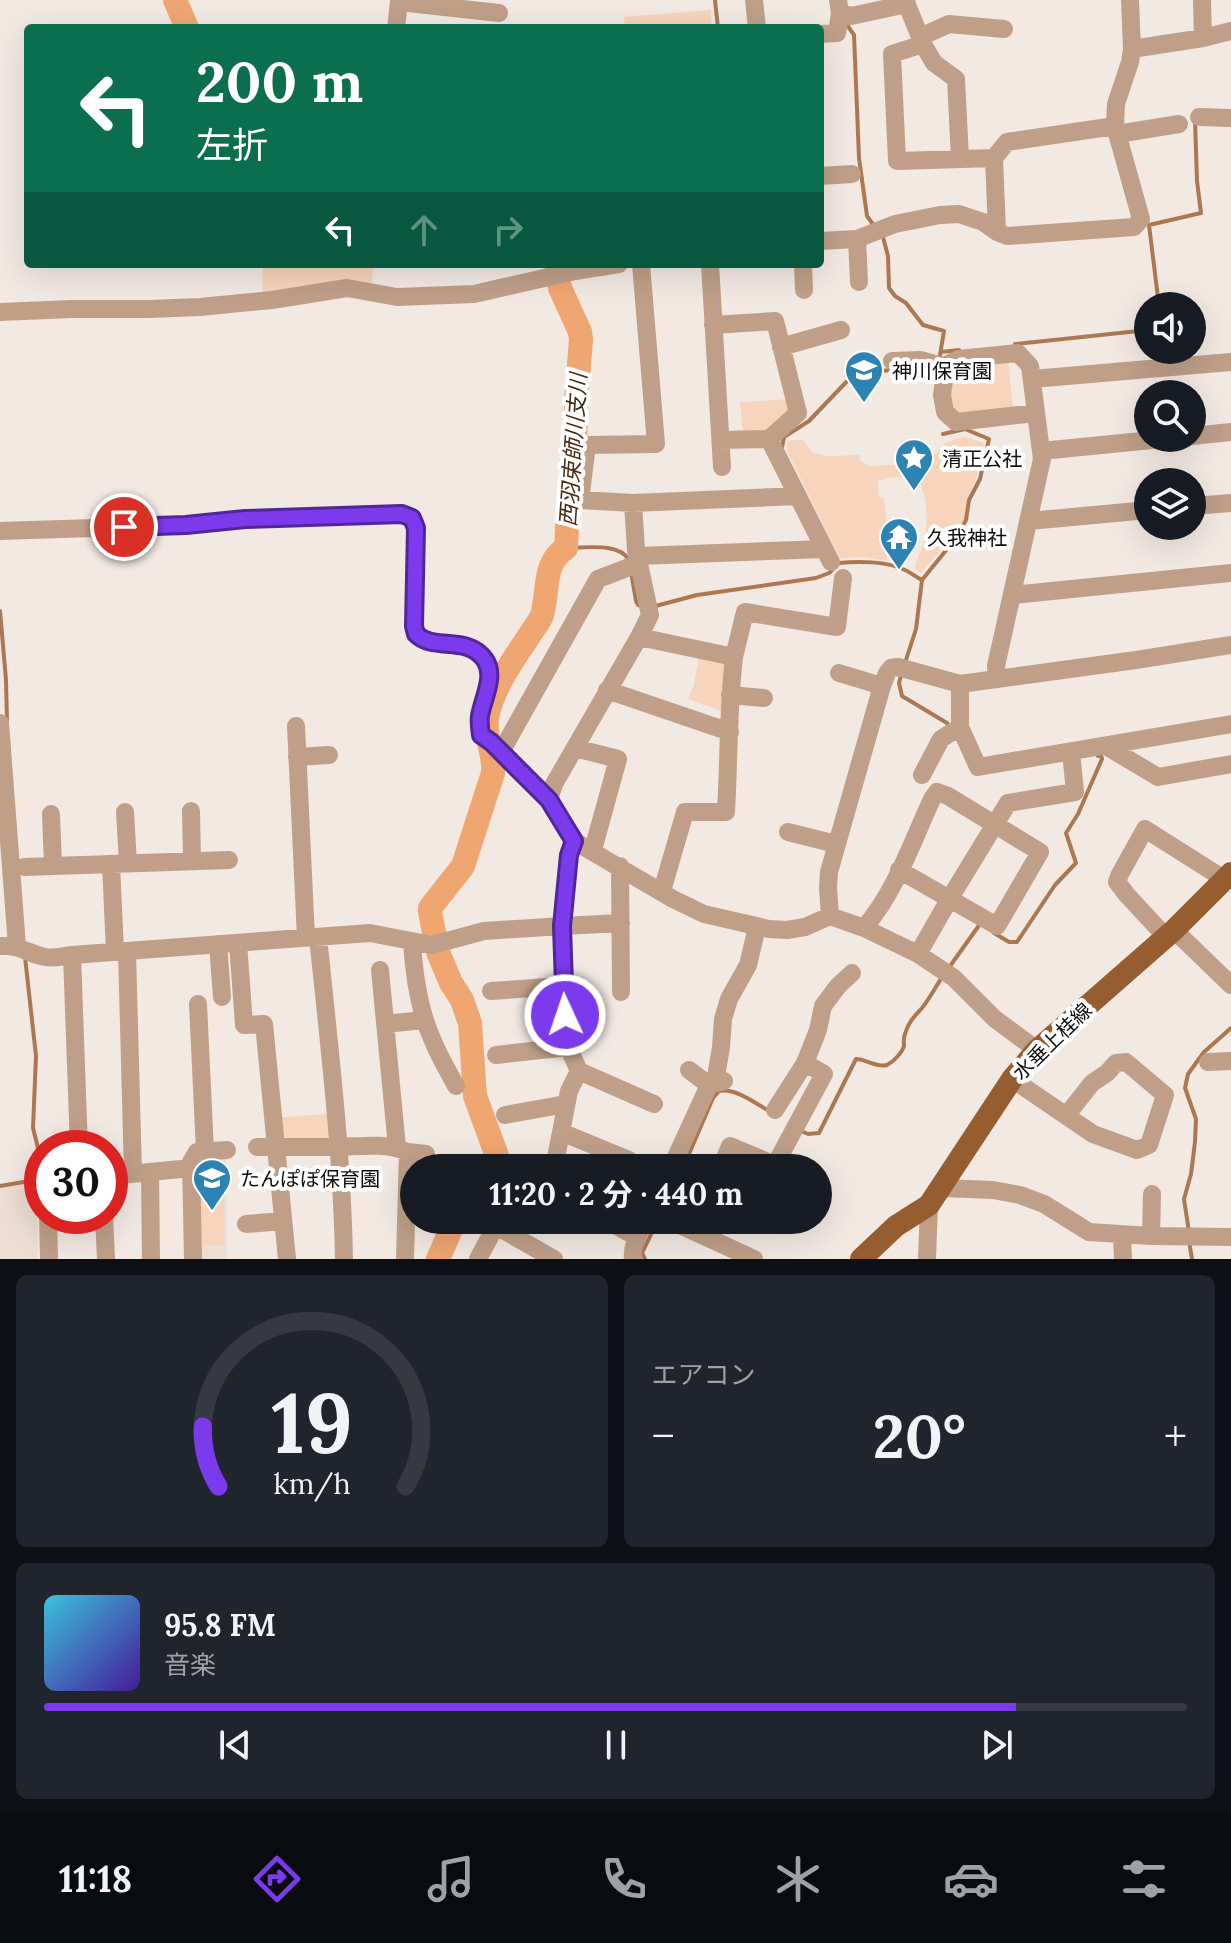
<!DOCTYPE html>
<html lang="ja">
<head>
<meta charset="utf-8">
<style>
  body { margin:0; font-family:Lora,"Noto Sans JP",serif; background:#20242c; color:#f1f3f6; height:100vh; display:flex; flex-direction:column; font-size:30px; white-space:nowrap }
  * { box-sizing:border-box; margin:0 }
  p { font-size:26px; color:#9ea1a6 }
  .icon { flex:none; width:44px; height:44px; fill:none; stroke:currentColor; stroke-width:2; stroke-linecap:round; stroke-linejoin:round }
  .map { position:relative; height:1259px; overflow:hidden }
  .side { display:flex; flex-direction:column; gap:16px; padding:16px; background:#0d0f14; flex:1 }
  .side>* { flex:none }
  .hud { position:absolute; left:24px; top:24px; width:800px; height:244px; border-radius:8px; box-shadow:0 8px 32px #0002; background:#0b6e4f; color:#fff; overflow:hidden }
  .buttons { position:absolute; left:1134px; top:292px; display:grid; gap:16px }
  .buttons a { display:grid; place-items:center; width:72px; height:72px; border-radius:50%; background:#171b24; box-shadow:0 8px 32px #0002; font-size:40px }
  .speed { position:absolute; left:24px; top:1130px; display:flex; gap:16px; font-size:40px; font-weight:700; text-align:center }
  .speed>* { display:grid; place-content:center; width:104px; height:104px; border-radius:50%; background:#171b24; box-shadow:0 8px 32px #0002; line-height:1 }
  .speed .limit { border:12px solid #d22; background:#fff; color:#111 }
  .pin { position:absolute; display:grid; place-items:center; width:68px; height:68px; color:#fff; margin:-34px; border:4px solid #fff; border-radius:50%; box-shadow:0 2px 8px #0007 }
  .me { position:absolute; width:88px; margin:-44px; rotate:357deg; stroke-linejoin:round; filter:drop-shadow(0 0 6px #0008) }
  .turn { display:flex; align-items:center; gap:28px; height:168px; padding:0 40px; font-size:36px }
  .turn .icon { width:104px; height:104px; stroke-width:2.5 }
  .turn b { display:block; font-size:56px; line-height:68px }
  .lanes { display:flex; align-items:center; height:76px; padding:0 40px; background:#0003; justify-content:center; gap:40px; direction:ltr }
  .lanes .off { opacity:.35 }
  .big { font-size:60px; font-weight:700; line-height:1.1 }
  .side .tile { flex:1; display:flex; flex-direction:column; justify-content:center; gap:12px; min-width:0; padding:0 28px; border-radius:12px; background:#20242c }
  .side .dial { align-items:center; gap:0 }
  .dial svg { height:208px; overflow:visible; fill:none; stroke:#363941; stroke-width:7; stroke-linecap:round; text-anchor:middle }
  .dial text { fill:#f1f3f6; stroke:none }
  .song { display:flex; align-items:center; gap:24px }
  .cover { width:96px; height:96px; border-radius:12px; background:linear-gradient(135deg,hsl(190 70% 55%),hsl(260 70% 35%)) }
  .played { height:8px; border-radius:4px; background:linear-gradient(90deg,#7c3aed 85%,#363941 85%) }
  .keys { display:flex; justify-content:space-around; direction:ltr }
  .heat { display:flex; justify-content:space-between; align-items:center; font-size:44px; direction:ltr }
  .side .tiles { flex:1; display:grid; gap:16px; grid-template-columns:1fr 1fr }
  .tile:last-child { grid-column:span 2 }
  .trip { position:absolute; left:400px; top:1154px; width:432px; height:80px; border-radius:40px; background:#171b24; box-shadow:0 8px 32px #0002; font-weight:700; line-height:80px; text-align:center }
  .tab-bar { display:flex; height:128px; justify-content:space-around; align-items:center; background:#090b0e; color:#9ea1a6 }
  .tab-bar .icon { width:56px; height:56px }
  .tab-bar .on { color:#7c3aed }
  .tab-bar b { font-size:36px; color:#f1f3f6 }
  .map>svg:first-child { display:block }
  .built { fill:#edddd2 }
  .green { fill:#f7d4bc }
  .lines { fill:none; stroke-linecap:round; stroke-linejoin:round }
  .stream { stroke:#ac7851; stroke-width:4 }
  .river { stroke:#f0a670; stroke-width:24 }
  .minor { stroke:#bf9f88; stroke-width:18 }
  .major { stroke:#965d31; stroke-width:22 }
  .route-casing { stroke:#51269a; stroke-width:20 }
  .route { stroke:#7c3aed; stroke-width:14 }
  .labels { text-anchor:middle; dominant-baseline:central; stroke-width:8; stroke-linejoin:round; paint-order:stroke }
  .poi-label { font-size:20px; fill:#0e0b09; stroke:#fff; text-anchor:start }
  .street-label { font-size:20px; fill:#0e0b09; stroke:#fff }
  .water-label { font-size:22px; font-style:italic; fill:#492b14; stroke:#fff }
</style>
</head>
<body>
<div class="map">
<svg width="1231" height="1259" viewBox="0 0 1231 1259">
  <rect width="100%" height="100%" fill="#f3e9e3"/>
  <path class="built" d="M226,1155L227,1259H199V1158Z
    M39,1181V1204L37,1205L38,1259H0V1188Z"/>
  <path class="green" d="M711,10L712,28H625L624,17Z
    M263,264H373L372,288L262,297Z
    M1008,360L1013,408L959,414L951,407L948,397L952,372L960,365Z
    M790,399L788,414L766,432L743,434L740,402Z
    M965,437L984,443L976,479L967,498L964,519L953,536L921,573L914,568C918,558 922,547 925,537C929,519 926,493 918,478L908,476L888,478L878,481L879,497L884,498L887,526V561L864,557L840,558L787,451V444L791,440H803L813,453L828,456L859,455L861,461L869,466L909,464L936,454L946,442Z
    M699,654L727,663L722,690V711L688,699L694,685Z
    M330,1114L331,1133L326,1140H290L283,1135L282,1117Z
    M200,1198H224V1245H201Z"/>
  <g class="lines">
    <path class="stream" d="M715,0L718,28
      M843,25H847L854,35L859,158L867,216L875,227
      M789,28L818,26
      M880,234L883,237L888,256L889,288L895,296L906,303L923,325L944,331L939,361
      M1159,306L1149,225L1201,213L1197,181L1195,120
      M1015,344L1148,330
      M941,352L959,350
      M782,447L784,437L809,421L851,377L861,372L895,370
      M566,548C585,548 619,542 629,560
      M631,572L636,601L638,605L643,607
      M922,580L956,538L966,520L969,500L980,479L989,439L965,429L943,434
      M652,607L697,595L816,578L829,573L839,563C858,561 887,561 905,570C910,572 916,577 922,580L916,629L905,663
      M0,611L6,680L7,721
      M902,672L899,683L902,696L947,723L950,728
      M994,933L1009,942H1017L1055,885L1076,863L1066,833L1078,814L1102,759L1101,755L1098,756
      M25,957L36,1056L33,1128L42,1164L41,1214
      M948,969L980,924
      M801,1131L808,1134L819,1133L856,1059C866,1059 877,1068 887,1065C893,1062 902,1053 904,1046C904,1042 903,1038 905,1034C909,1021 914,1017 922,1008C930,998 936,986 943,976
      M683,1168L713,1098L719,1091C736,1088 755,1103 769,1111
      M0,1186L41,1179
      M1189,1232L1184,1199L1191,1174L1195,1142L1196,1119L1185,1088L1188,1074L1204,1052L1231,1028
      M1189,1241L1192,1259
      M645,1259L642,1253L658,1220"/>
    <path class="river" d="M175,0L187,28
      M493,1168L497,1162V1156L475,1096L470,1023L462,1000L451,983L438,952L430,912V908L463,866L493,773C495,754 484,737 487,718C492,689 513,660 529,636C533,629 539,623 542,615C549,592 542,563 566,548L569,490L575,456L576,404L581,339L580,332L560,288L556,264
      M438,1259L455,1220"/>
    <path class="minor" d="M754,0L757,28
      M905,0L923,44L934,63L956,79L960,158
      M1202,0L1203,38
      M840,13L851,16L907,4
      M396,28L399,2L499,13
      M820,34L837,33L840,13L838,0
      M920,37L949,24L1004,29
      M923,44L892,54L897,161L994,158L1007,142L1115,126
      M1132,49L1203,38L1231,31
      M1199,117L1231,118
      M1117,134L1179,124
      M994,158L997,232
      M820,176L852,174
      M857,239L859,282
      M820,241L857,239L895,224L940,215L959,214L983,222L997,232L1007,236L1134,227L1141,219L1115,126L1116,104L1130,62L1132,49L1130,0
      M641,264L656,444L587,445L580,500L633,503L798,496
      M710,264L722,467
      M803,264L804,290
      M0,312L72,309H149L200,307L272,300L347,288L397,297L474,294L575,271L619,264
      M713,325L775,321L798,413L769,439L721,440
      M781,347L841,330
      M892,361L920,360L942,366L946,365
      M1032,379L1231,362
      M1192,436L1231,432
      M769,439L831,562
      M1041,451L1172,438
      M633,503L636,550L650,615L639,637
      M1192,506L1231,503
      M1029,521L1148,510
      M0,531L186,525L245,519L402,514C410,515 415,520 416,528L414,626C415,630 415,633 419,637C435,651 479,633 489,667C493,683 482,701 480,716C479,722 480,729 481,735L491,742L549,800L574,841L673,899L704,914L769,929L787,930L805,927L830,916L864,928L918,954L954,978L995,1019L1037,1050
      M638,556L824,549
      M1012,595L1231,573
      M734,657L745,612L837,627L843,578
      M839,673L882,686
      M997,679L996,666L1042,459L1030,366L1018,353L959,359L946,365L942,395L945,412L956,422L1036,413
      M960,684V727L978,767L1231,724
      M607,690L730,732
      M730,695L764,698
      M0,723L17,946
      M296,726L306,938
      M1106,746L1158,777L1231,764
      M575,748L618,759L593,850
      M501,752L598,579L640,563
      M297,757L329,755
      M922,775L941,739L960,727
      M549,800L554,784L639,637L734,657C728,708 729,760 726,812H685L662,891
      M191,811L192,861
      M125,812L128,863
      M51,814L53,866
      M788,832L836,844
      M111,864L115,952
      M620,866L621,992
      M24,867L229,860
      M830,916L828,888L829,872L882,686L887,673L891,668L898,667L960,684L1136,660L1231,645
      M864,928C896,891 912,842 932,799L937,792L948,796L1040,852L997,926L899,870
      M1174,930L1231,985
      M318,937C329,1044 342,1151 344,1259
      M1166,937L1127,895L1117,882L1120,874L1145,829L1224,879
      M412,942C414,975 419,1011 433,1041C439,1056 448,1071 456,1086
      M238,943L244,1025L264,1024L287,1259
      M218,944L222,997
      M0,946C22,945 25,953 45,957C54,959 63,956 72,955L370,933L432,945L484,931L562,926L569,855L574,841
      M127,951L133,1174
      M918,954L950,898L1008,803L1075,792L1071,752
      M72,955L79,1148
      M380,970L397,1147
      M491,991L563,986
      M198,1004L205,1151
      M385,1024L424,1020
      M496,1055L568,1047
      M1208,1062L1231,1061
      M689,1070L709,1085
      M579,1071L654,1104
      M1012,1079L1093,1134L1137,1150L1149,1145L1165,1095L1126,1062L1116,1063L1107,1073L1092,1083L1066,1116
      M715,1083L721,1047L723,1019L729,999L748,965L757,927
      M775,1110L805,1063
      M505,1115L566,1104
      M561,1132L629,1160
      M257,1147C283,1147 309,1147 335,1147C358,1147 383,1142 405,1151
      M554,1168L569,1091L579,1071L567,1044L562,926L621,923
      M671,1168L709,1085L724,1081
      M721,1168L730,1146L775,1165L824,1074L805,1063L818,1030L823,1006L838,986L852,973
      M150,1173L151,1259
      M110,1176L191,1168
      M942,1188L993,1190L1020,1195L1044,1204L1089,1232L1151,1236L1231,1237
      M48,1216L49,1259
      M104,1216L106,1259
      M606,1220L637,1237
      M669,1220L754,1259
      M246,1224L283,1221
      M496,1226L554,1259
      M1122,1235L1123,1259
      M1151,1236L1152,1194
      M193,1259L191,1162L197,1152L227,1150
      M405,1259L408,1152L426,1154
      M478,1259L499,1220
      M633,1259C631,1245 640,1232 646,1220
      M927,1259L929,1205"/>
    <path class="major" d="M861,1259L896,1226L929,1205L1012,1079L1037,1050L1174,930L1231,873"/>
  </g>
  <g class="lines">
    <g class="route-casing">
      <path id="route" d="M124,527L186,525L245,519L402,514L412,518L416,528L414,626L416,634C434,652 467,634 485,660C496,676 483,698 480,716C479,722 480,728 481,735L491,742L549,800L574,841L569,855L562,926L565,1015"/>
    </g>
    <use href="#route" class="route"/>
  </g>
  <defs>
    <g id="school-pin" transform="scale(2)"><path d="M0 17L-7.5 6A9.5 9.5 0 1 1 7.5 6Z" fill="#2d84b3" stroke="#fff"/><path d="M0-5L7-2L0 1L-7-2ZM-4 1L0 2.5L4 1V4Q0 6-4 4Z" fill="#fff"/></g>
    <g id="sight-pin" transform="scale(2)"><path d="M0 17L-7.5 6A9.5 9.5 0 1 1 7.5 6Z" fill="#2d84b3" stroke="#fff"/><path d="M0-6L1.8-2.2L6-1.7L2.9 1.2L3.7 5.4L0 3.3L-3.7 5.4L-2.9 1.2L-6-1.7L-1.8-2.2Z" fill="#fff"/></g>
    <g id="temple-pin" transform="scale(2)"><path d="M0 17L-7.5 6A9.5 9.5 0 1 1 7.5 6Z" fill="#2d84b3" stroke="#fff"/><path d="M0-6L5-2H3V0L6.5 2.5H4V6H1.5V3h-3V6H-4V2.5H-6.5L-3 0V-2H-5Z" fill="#fff"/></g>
  </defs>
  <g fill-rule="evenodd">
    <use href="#school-pin" x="864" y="370"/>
    <use href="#sight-pin" x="914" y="458"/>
    <use href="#temple-pin" x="899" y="537"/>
    <use href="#school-pin" x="212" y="1178"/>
  </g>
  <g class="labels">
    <g class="poi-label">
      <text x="892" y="370">神川保育園</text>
      <text x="942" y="458">清正公社</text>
      <text x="927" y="537">久我神社</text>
      <text x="240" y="1178">たんぽぽ保育園</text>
    </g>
    <g class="street-label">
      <text transform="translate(1052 1041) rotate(-44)">水垂上桂線</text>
    </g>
    <g class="water-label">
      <text transform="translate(573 450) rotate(-86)">西羽束師川支川</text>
    </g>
  </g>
</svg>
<div class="buttons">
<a><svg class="icon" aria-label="sound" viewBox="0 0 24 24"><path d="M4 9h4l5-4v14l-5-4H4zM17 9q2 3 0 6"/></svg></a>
<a><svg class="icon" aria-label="search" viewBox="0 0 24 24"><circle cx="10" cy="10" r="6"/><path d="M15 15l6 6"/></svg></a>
<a><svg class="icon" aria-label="layers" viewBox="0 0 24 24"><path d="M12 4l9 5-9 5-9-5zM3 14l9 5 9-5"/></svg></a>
</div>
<div class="speed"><div class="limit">30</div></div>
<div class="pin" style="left:124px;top:527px;background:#d93025"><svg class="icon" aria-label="arrive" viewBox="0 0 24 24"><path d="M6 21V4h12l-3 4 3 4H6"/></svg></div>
<svg class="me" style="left:565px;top:1015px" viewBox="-20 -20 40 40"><circle r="17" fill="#7c3aed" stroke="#fff" stroke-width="3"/><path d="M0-11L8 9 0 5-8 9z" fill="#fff"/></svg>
<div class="trip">11:20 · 2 分 · 440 m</div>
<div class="hud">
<div class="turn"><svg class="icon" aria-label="left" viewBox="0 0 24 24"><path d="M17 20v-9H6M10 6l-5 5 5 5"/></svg><div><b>200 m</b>左折</div></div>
<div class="lanes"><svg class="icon" aria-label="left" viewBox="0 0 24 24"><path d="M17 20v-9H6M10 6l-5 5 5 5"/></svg><svg class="icon off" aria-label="ahead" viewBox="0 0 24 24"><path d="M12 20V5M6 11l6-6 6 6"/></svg><svg class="icon off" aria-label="right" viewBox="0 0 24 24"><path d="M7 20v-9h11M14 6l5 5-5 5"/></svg></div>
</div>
</div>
<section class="side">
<div class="tiles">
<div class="tile dial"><svg viewBox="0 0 100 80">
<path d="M14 69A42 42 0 1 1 86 69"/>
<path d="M14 69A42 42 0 0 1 8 46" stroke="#7c3aed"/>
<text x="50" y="56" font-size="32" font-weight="700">19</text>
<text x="50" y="72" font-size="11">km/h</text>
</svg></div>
<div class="tile"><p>エアコン</p>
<div class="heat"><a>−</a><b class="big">20°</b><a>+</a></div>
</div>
<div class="tile">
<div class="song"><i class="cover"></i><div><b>95.8 FM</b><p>音楽</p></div></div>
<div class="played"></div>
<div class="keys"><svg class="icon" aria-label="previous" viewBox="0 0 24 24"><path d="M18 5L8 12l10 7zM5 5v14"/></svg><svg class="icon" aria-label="pause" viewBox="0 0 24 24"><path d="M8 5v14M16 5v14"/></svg><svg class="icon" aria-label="next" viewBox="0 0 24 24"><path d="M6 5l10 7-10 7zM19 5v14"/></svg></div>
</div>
</div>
</section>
<nav class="tab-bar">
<b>11:18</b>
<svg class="icon on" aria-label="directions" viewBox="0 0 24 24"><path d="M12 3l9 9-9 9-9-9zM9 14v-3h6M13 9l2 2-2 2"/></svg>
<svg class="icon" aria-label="music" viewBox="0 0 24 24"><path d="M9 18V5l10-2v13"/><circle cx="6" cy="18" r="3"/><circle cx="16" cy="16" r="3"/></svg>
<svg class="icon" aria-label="phone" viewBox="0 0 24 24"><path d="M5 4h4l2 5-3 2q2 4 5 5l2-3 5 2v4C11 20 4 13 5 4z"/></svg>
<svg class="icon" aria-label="climate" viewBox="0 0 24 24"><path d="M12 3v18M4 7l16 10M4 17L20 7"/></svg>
<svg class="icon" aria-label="car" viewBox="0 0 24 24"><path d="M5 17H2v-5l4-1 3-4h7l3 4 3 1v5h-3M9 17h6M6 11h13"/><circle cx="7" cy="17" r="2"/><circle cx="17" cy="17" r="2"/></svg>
<svg class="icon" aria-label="filters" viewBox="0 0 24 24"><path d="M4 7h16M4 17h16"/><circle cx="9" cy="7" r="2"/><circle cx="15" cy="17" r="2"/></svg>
</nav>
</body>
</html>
